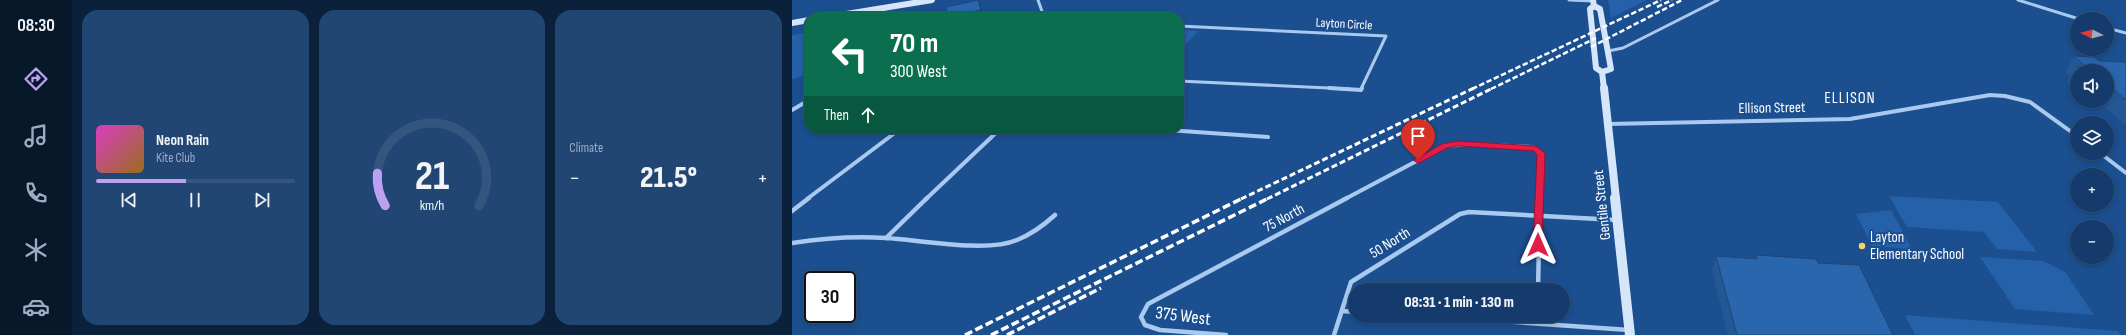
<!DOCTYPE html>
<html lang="en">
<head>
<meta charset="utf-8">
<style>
  body { margin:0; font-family:"Sofia Sans Condensed",sans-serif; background:#214673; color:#f1f3f6; height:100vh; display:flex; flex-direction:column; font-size:15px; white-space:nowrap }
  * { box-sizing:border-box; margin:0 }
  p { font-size:13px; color:#9dadc1 }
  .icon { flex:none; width:22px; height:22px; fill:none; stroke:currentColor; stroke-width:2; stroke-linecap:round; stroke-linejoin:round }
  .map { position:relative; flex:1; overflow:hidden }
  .side { display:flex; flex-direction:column; gap:10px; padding:10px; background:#0b203b; width:720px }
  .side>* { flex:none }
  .hud { position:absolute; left:12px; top:12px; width:380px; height:122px; border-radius:16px; box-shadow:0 2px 6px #0003,0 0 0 1px #33557e; background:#0b6e4f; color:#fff; overflow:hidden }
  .needle { width:26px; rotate:276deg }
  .tools { position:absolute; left:1278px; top:12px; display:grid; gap:8px }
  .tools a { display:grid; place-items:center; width:44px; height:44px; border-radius:50%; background:#143b6b; box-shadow:0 2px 6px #0003,0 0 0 1px #33557e; font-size:20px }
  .speed { position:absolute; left:12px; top:271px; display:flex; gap:8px; font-size:20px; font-weight:700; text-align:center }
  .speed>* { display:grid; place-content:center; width:52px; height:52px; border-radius:50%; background:#143b6b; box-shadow:0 2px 6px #0003,0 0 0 1px #33557e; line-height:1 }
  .speed .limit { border:2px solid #111; border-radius:6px; background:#fff; color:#111 }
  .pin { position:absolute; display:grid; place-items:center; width:34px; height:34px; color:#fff; margin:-41px -17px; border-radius:50% 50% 50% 0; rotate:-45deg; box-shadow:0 0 4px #0007 }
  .pin .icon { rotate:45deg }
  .me { position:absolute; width:44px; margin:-22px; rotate:0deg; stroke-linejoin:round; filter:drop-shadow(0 0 3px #0008) }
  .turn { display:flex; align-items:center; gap:14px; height:84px; padding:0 20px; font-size:18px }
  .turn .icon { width:52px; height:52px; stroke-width:2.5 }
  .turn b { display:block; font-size:28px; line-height:34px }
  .then { display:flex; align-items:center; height:38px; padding:0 20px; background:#0003; gap:8px; font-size:15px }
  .big { font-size:30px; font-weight:800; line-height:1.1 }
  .side .widget { flex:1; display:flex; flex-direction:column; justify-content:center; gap:6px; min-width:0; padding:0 14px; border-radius:16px; background:#214673 }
  .side .dial { align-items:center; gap:0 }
  .dial svg { height:104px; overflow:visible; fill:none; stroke:#33557e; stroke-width:7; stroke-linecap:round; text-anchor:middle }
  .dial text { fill:#f1f3f6; stroke:none }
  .song { display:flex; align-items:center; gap:12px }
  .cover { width:48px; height:48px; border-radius:6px; background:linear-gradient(135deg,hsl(310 70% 55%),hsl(40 70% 35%)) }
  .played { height:4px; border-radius:2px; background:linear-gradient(90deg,#bca0f2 45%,#33557e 45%) }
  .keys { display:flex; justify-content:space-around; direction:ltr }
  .heat { display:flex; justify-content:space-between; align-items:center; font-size:22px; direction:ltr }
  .side .tiles { flex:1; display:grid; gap:10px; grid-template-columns:repeat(3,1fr) }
  .trip { position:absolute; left:556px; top:283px; width:222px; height:40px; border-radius:20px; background:#143b6b; box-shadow:0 2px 6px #0003,0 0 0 1px #33557e; font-weight:800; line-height:40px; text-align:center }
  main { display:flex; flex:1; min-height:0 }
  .tab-bar { display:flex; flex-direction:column; width:72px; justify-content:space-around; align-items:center; background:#08182b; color:#9dadc1 }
  .tab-bar .icon { width:28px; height:28px }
  .tab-bar .active { color:#bca0f2 }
  .tab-bar b { font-size:18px; color:#f1f3f6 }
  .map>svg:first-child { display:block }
  .green { fill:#2461a8 }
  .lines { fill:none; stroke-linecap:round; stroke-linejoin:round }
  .street-far2 { stroke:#a9c9ee; stroke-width:3 }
  .street-far1 { stroke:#a9c9ee; stroke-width:4 }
  .street { stroke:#a9c9ee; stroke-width:4.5 }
  .secondary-far2 { stroke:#d6e6fa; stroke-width:6 }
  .secondary-far1 { stroke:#d6e6fa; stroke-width:8 }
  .secondary { stroke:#d6e6fa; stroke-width:10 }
  .rail-far2 { stroke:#fff; stroke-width:2.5; stroke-dasharray:5.5 2.5; stroke-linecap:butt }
  .rail-far1 { stroke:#fff; stroke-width:3; stroke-dasharray:6 3; stroke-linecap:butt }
  .rail { stroke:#fff; stroke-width:3.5; stroke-dasharray:8 3.5; stroke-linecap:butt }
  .wall { fill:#245895 }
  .shaded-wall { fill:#1d4779 }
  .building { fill:#2a66ad; stroke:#1d4779 }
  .route { fill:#e11d48; stroke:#92132f }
  .poi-dot { fill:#ffd166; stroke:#1b4f8f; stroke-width:1.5 }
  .labels { text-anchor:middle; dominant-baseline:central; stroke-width:4; stroke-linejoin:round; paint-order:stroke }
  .far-street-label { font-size:13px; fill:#fff; stroke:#1b4f8f }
  .street-label { font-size:15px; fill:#fff; stroke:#1b4f8f }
  .poi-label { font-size:15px; fill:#fff; stroke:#1b4f8f; text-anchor:start }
  .neighbourhood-label { font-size:16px; letter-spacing:1px; fill:#fff; stroke:#1b4f8f }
  .near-street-label { font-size:18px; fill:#fff; stroke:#1b4f8f }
</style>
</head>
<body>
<main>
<nav class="tab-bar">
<b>08:30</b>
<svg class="icon active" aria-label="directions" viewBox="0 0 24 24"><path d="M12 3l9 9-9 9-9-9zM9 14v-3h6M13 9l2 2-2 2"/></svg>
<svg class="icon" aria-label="music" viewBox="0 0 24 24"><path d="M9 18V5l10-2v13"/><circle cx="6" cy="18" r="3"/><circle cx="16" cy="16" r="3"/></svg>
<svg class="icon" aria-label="phone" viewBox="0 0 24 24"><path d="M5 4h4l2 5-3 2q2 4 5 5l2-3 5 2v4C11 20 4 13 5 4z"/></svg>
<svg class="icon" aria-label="climate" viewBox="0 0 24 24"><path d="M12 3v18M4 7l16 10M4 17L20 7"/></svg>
<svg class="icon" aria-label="car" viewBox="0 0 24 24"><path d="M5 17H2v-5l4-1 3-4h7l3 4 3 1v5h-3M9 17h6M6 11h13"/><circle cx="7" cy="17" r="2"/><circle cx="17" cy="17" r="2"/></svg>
</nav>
<section class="side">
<div class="tiles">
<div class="widget">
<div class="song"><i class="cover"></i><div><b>Neon Rain</b><p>Kite Club</p></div></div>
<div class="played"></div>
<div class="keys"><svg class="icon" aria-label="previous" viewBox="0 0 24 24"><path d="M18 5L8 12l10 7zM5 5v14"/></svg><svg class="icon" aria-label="pause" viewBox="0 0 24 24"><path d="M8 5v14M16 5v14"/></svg><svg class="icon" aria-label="next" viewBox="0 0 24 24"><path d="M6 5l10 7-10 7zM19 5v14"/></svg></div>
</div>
<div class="widget dial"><svg viewBox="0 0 100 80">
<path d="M14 69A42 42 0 1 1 86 69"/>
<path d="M14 69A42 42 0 0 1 8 44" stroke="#bca0f2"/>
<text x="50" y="56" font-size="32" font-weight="700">21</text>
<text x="50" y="72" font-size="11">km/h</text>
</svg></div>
<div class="widget"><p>Climate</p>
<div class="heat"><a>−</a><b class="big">21.5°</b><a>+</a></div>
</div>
</div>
</section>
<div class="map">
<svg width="1334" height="335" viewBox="0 0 1334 335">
  <rect width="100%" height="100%" fill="#1b4f8f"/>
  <path class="green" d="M816,0H855L819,18Z
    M387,30L407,31L387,51Z
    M17,32V74L0,79V35Z
    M1097,196L1206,202L1245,252L1205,249L1192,232L1115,227Z
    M1099,210L1120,249L1080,246L1064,214Z
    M1188,257L1251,261L1273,272L1302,315L1223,309Z
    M1113,315L1325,331L1329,335H1123Z"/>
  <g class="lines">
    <path class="street-far2" d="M246,0L252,17
      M777,0L801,1
      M1226,0L1287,19
      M92,8V17
      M387,26L594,36L569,89
      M1315,28L1334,33
      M816,51L831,48L926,0
      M387,81L557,89"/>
    <path class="street-far1" d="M537,88L569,90L570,88
      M0,110L17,100
      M815,124L1058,119L1198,95L1213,96L1238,102L1285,136
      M361,129L476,137
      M1308,153L1334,173
      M15,199L108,129
      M134,199L208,129
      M553,199L653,146L679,144L740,147L749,154L748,199"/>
    <path class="street" d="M0,211L17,198
      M94,238L135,198
      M0,243C32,238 62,236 94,238C128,240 195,253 225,240C240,234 252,225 263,215
      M746,290L748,198
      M550,311L563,312
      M636,316L837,330
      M434,335L368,330L353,325L349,317L356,304L555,198
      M542,335L559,282L668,214L677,212L825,220"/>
    <path class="secondary-far2" d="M801,0L802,6L808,9L819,69L810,72
      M802,6L798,9L804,68L810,72
      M36,17L140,0
      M0,23L17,20
      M810,72L812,89"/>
    <path class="secondary-far1" d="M812,88L824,199"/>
    <path class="secondary" d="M823,198L838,335"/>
    <path class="rail-far2" d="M865,7L880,0
      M799,47L890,0
      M680,89L869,0
      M699,89L804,38"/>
    <path class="rail-far1" d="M449,199L682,88
      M475,199L701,88"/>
    <path class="rail" d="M173,335L451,198
      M199,335L477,198
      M215,335L309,288"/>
  </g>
  <path class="wall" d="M1282,56L1307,61L1334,62V124H1332L1310,105H1306L1302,101H1315V71H1285V91L1275,82L1278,76L1274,72Z
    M964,255L1026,263L1101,335H936L920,271L924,256L963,258Z"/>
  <path class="shaded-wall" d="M186,0L191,12L192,17H156Z"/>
  <path class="building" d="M186,0L189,10L156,17L154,7Z
    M1282,56L1302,57L1307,61L1334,62V100L1320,88H1315V71H1290L1284,66L1294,67Z
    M964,255L1024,259L1026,263L1067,265L1101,335H945L924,256L965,259Z"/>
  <path class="route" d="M666,141L744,146L753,153L750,247H743L741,245L745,155L742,151L666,146L655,148L629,162L626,163L621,160L650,144Z"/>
  <circle class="poi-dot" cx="1070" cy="246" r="4"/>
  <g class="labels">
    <g class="far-street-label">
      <text transform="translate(552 24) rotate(3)">Layton Circle</text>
    </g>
    <g class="street-label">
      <text transform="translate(980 108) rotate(-1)">Ellison Street</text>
      <text transform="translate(810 205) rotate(-96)">Gentile Street</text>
      <text transform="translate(492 218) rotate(-28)">75 North</text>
      <text transform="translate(598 243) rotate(-32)">50 North</text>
    </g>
    <g class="poi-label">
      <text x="1078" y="237">Layton<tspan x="1078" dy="17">Elementary School</tspan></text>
    </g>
    <g class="neighbourhood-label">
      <text x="1058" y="98">ELLISON</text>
    </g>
    <g class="near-street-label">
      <text transform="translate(391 316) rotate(7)">375 West</text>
    </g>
  </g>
</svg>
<div class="tools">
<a><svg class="needle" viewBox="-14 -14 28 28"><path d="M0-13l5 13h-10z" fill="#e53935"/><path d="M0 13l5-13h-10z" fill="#9dadc1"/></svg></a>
<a><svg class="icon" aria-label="sound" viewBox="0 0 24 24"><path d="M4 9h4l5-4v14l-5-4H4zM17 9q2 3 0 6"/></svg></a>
<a><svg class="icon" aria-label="layers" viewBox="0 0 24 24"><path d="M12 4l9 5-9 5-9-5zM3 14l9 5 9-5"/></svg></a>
<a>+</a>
<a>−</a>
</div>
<div class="speed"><div class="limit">30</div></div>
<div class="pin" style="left:626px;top:160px;background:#d93025"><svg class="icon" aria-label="arrive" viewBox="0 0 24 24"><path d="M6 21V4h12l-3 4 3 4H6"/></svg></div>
<svg class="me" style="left:746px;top:245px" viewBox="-20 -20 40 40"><path d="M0-17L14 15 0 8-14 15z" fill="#e11d48" stroke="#fff" stroke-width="4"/></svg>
<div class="trip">08:31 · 1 min · 130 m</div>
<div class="hud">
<div class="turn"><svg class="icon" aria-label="left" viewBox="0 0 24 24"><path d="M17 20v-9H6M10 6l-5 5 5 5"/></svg><div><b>70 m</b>300 West</div></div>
<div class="then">Then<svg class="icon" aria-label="ahead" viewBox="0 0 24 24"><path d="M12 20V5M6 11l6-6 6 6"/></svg></div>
</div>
</div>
</main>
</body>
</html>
